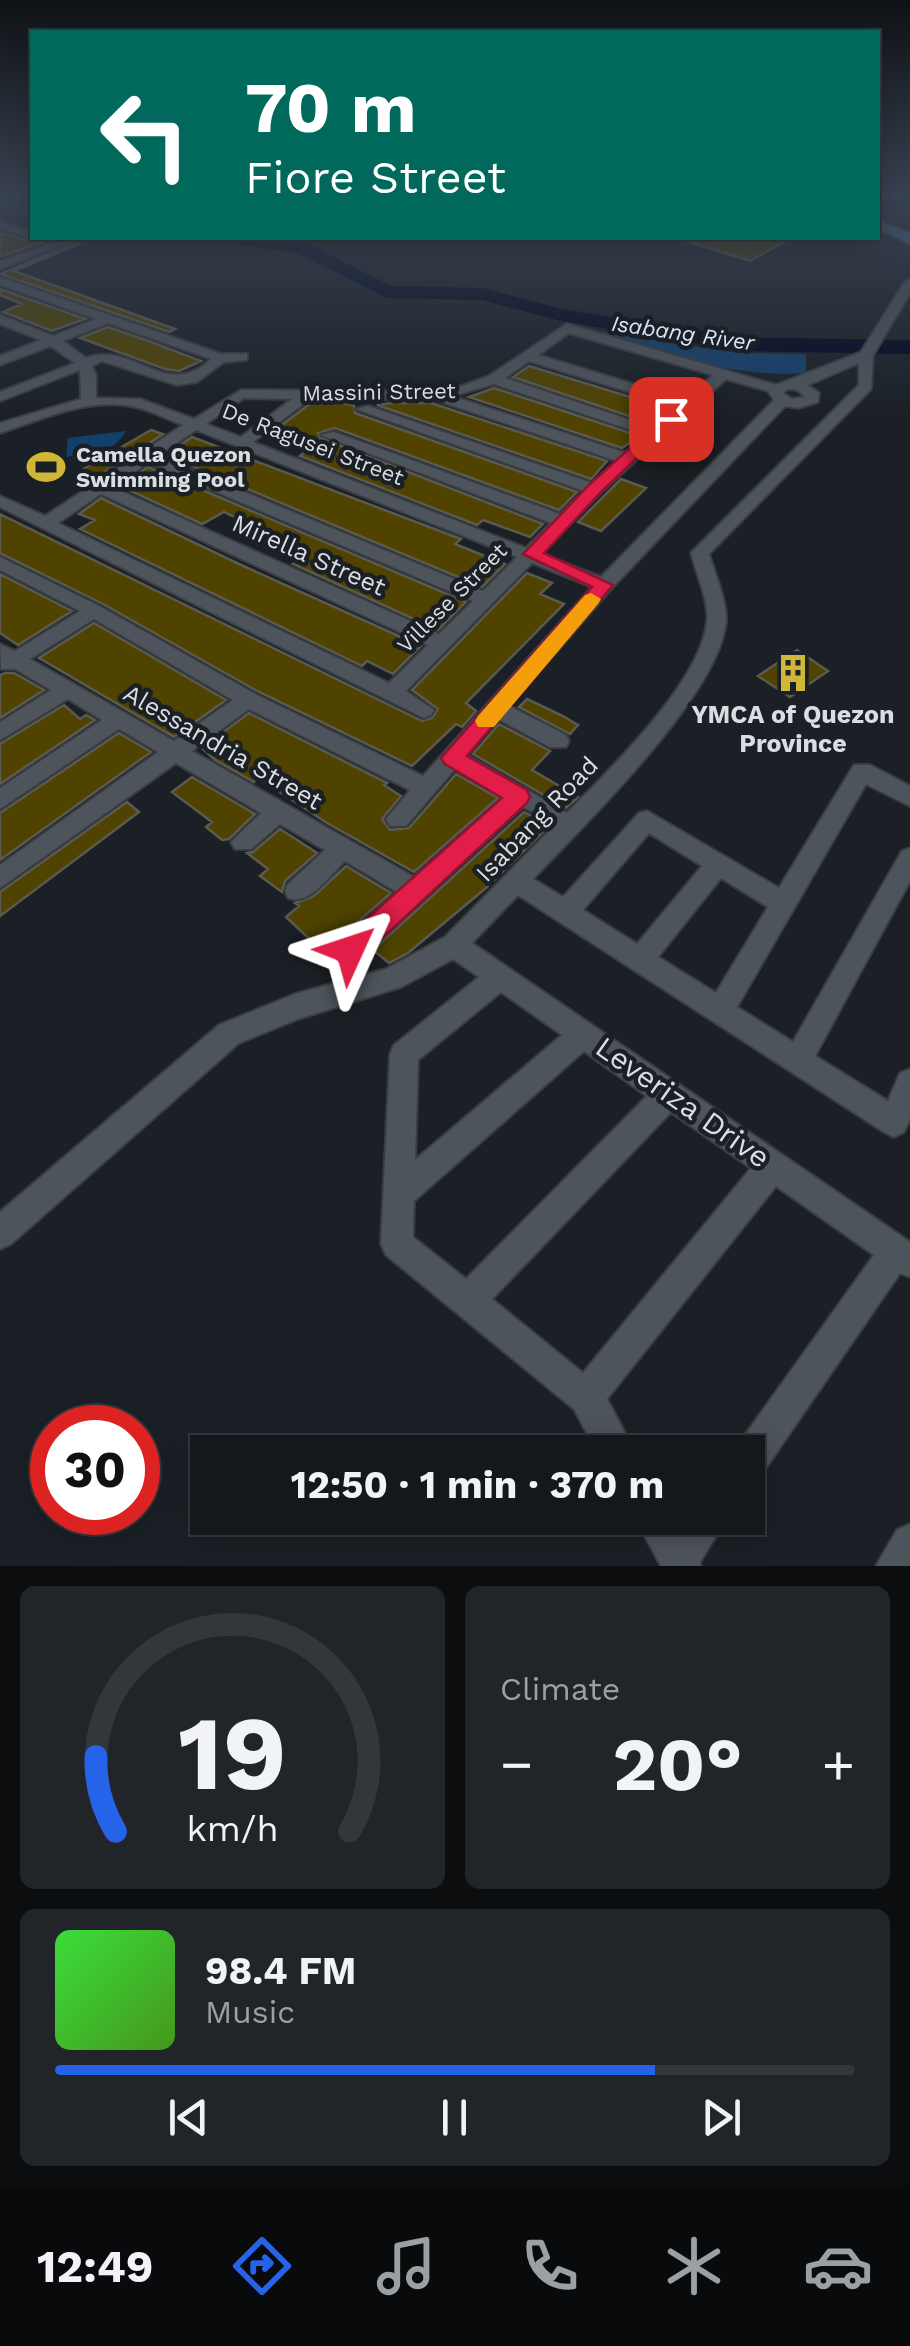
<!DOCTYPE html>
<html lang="en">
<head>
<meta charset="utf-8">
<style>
  body { margin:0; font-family:"Work Sans",sans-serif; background:#212529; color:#f1f3f6; height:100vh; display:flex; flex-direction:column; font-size:38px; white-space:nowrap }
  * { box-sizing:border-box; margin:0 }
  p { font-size:32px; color:#9da0a3 }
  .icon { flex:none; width:55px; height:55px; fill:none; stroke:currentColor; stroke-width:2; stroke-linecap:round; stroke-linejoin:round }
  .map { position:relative; height:1566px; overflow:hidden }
  .sheet { display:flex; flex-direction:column; gap:20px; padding:20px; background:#0b0d0f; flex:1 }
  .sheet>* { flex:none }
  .top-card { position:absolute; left:30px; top:30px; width:850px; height:210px; border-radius:0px; box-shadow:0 5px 25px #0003,0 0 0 2px #33373b; background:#00695c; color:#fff; overflow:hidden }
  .speed { position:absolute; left:30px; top:1405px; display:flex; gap:20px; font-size:50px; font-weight:700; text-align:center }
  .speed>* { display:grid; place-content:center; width:130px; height:130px; border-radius:50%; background:#14181c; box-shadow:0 5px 25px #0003,0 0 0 2px #33373b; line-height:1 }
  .speed .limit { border:15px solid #d22; background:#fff; color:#111 }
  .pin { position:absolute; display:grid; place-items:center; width:85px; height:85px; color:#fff; margin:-42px; border-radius:20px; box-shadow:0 5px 15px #0006 }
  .me { position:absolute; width:110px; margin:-55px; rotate:48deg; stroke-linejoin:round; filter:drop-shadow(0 0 8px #0008) }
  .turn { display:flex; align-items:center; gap:35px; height:210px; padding:0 50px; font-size:45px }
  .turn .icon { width:130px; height:130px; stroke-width:2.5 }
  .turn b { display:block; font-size:70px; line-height:85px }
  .big { font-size:75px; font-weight:700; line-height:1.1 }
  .sheet .tile { flex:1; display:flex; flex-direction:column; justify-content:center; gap:15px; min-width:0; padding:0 35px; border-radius:15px; background:#212529 }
  .sheet .dial { align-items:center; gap:0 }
  .dial svg { height:260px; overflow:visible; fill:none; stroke:#33373b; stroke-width:7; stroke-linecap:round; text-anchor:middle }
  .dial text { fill:#f1f3f6; stroke:none }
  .song { display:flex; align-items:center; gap:30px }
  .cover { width:120px; height:120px; border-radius:15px; background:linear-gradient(135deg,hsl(120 70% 55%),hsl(100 70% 35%)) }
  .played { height:10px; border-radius:5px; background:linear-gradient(90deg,#2563eb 75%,#33373b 75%) }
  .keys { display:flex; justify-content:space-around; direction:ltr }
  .heat { display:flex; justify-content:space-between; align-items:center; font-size:55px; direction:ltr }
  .sheet .tiles { flex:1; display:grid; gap:20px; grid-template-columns:1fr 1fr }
  .tile:last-child { grid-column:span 2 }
  .trip { position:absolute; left:190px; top:1435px; width:575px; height:100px; border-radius:0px; background:#14181c; box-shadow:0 5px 25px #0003,0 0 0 2px #33373b; font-weight:700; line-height:100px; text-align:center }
  .tabs { display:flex; height:160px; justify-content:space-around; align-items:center; background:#080a0b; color:#9da0a3 }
  .tabs .icon { width:70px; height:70px }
  .tabs .current { color:#2563eb }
  .tabs b { font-size:45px; color:#f1f3f6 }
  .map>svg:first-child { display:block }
  .green { fill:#13406b }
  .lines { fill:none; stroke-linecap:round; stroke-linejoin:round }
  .river { fill:#00061e; fill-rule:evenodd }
  .building { fill:#504300; stroke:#5b5a51; stroke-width:2.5 }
  .minor-casing { stroke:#393d41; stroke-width:4 }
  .primary-casing { stroke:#393d41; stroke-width:4 }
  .minor { fill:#4e545b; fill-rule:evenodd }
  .primary { fill:#497aac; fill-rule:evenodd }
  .route { fill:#e11d48; stroke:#92132f; stroke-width:2.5 }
  .slow { fill:#f59e0b }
  .labels { text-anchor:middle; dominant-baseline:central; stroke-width:9; stroke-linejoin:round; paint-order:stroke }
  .far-water-label { font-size:22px; font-style:italic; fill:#d8e6f6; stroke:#1b2026 }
  .far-street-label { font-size:22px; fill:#dadde1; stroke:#1b2026 }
  .far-poi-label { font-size:22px; font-weight:bold; fill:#dadde1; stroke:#1b2026; text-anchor:start }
  .street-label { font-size:25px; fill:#dadde1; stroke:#1b2026 }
  .poi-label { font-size:25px; font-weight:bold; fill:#dadde1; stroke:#1b2026 }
  .near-street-label { font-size:30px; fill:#dadde1; stroke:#1b2026 }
</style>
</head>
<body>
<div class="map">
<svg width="910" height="1566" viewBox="0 0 910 1566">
  <rect width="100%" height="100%" fill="#1b2026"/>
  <path class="green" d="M583,329L738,353L806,354V373C731,379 655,350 583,329Z
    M126,431C114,454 89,453 66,457L68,438Z"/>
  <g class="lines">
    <path class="river" d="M223,238H268L309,244L391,286L483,288L562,309L739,337L910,340V354L739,351L561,321L482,300L387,298L297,253L232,244Z"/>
  </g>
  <path class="building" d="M0,233L35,242L39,238H62L79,244L14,271L175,329L169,332L0,274L69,245L66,240L54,238L0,257Z
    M686,238H791L750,261L686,241Z
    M0,289L85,319L52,331L3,312L22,304L0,295Z
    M108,327L151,342L201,361L179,371L165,369L80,338Z
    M529,366L604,389L670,409L653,424L513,377Z
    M494,388L639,436L622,448L469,397Z
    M311,403H345L354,406L355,413L577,492L559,510L335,428L318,433L320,438L543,524L530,537L483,520L477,525L300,456L319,442L279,427Z
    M392,403H431L607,461L591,479L377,405Z
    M692,415L711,421L673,457L653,450Z
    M151,430L163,434L94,479L78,472Z
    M192,437L461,539L455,544L505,564L482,587L166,455Z
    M148,467L466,602L438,630L293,564L307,553L224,512L202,524L120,486Z
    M621,479L646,488L601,531L578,522Z
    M101,498L239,564L421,646L393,674L367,661L362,666L80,529L95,520L79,514Z
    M0,514L422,721L432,718L438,709L412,690L527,573L552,583L540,594L564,604L466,703L476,711L462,727L456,724L412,766L257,691L103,604L0,553Z
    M0,574L72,611L18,645L0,633Z
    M94,623L226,700L174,737L39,658Z
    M797,650L828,671L790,697L758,676Z
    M5,673H14L44,690L0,718V675Z
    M527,699L563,716L578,725L570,734L519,707Z
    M64,705L80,719L86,715L95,720L0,784V744Z
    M249,713L387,783L384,785L401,796L382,819L390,830L409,828L456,774L498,798L414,872L327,823L257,777L254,782L215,760L202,748Z
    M499,724L550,751L532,770L578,797L566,808L473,754Z
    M119,733L151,752L0,860V813Z
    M192,777L255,814L229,839L222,840L206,827L212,822L172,792Z
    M127,802L139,812L0,916V892Z
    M524,812L550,825L486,888L408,953L389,963L373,950Z
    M280,829L317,853L285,881L282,892L260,876L268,869L247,853L253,852Z
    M346,866L391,893L338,939L330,958L286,917L299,906L295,903L314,896Z"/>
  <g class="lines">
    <g class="minor-casing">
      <path id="minor" d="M881,197H904L899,200Z
        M0,222L32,232L36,238L0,229Z
        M55,242L65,244L0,269V261Z
        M0,277L221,354H247V360L224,362L197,382L177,385L102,361L92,366L96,375V398L140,399L194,419L241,390L433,391L462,386L489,376L567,324L776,385L861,352L904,283L910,279V293L873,355L871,389L709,554C715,574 727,601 726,621C720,694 585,824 533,879L563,897L639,813L647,811L779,888L854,765H870L910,786V806L866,784L737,1007L793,1042L902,851L910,848V881L815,1056L888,1101L900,1073L910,1069V1119L904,1132L894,1137L884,1132L518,895L472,943L910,1242V1277L900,1273L761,1475L748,1480V1452H734L735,1449L874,1255L776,1186L607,1399L635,1452H597L574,1409L386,1255L381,1244L390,1054L394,1045L479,977L453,959L401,987L298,1019L239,1043L11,1244L0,1249V1212L219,1025L295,994L386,969L445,937L556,824L523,807L359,958L350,961L341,958L337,950L341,942L397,892L345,861C330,875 310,906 288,898L285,891L288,884L325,850L280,824L251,849H235L231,842L261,813L176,763L0,888V865L158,752L119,729L0,809V788L102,720L68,699L0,740V722L51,690L15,669H1L0,644L15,651L80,611L0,570V557L101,607L255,694L423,776L592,587L532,563L406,691L434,710L431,715L424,718L0,507V496L45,516L183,425C169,420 154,412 139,408C91,395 44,419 0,433V423L81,399L80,370L0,401V392L75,363L51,346L0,365V356L41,340L0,324V315L53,336L96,319L0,285ZM108,323L211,359C167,402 132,340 86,358L63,341ZM569,333L713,375L686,400L538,355ZM529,361L678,407L654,428L505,378ZM859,363V385L691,553C696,573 709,601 707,621C702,681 609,770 567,813L467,755L498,719L550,747H566L569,741L566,735L509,706L611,589L785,406L798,408L818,402L819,393L808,385ZM726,379L768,391L774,400L601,577L541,554L601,492ZM494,384L646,435L626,453L452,396ZM788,389L797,390L805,397L792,399L783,393ZM244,398L292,399L241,437L206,424ZM310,399H433L617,461L592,483L368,406L356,409L584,491L560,514L334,432L321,435L551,523L526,548L253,442ZM196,430L517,557L483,591L158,456ZM148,463L473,601L439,634L112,487ZM101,494L428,645L389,683L58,523ZM94,619L233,700L174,741L30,659ZM249,709L410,790L386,819L390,826H406L455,769L504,797L414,877L192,751ZM649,833L702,866L637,944L583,910ZM721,878L768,907L716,993L658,957ZM501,992L562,1035L415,1160L418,1060ZM584,1051L647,1096L466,1279L413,1237L414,1201ZM671,1112L751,1168L583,1373L492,1299Z
        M635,1518H675L680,1525L685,1518H727L700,1562L701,1566H661Z
        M910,1524V1566H876L897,1530Z"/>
    </g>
    <g class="primary-casing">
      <path id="primary" d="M878,220L910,233V244L878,229Z"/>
    </g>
    <use href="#minor" class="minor"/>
    <use href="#primary" class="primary"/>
  </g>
  <linearGradient id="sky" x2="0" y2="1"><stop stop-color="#0f1215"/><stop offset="0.47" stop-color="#394252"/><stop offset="1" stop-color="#394252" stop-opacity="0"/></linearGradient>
  <rect width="910" height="417" fill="url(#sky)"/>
  <path class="route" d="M665,416L678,419L601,492L544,553L613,585L467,756L527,790L530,797L527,803L360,959L350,962L341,959L337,950L341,942L502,798L445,764L441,758L592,587L523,554L589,485Z"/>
  <path class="slow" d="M591,593L601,599L598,604L494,727H478L475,721L478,716L585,595Z"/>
  <defs>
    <g id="stadium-bare" transform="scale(3)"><path d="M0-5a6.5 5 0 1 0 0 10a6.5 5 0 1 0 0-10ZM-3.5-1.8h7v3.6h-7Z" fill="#d1b736" stroke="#1b2026" stroke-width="2.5" paint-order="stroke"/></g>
    <g id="building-bare" transform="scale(3)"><path d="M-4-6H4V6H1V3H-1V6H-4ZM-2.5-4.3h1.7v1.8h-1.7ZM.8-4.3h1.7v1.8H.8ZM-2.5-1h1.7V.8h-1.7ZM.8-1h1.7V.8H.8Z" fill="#d1b736" stroke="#1b2026" stroke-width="2.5" paint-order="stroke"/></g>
  </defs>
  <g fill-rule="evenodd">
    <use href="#stadium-bare" x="46" y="467"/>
    <use href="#building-bare" x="793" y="673"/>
  </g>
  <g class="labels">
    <g class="far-water-label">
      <text transform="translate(683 333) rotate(8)">Isabang River</text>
    </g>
    <g class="far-street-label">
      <text transform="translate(379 392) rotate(-1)">Massini Street</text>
      <text transform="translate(313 444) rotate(21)">De Ragusei Street</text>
      <text transform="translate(452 598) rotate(-45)">Villese Street</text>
    </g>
    <g class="far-poi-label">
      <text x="76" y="454">Camella Quezon<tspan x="76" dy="25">Swimming Pool</tspan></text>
    </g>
    <g class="street-label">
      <text transform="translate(309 555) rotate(24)">Mirella Street</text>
      <text transform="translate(223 747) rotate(30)">Alessandria Street</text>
      <text transform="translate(537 819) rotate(-46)">Isabang Road</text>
    </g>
    <g class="poi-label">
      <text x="793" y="714">YMCA of Quezon<tspan x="793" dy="29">Province</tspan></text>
    </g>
    <g class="near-street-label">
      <text transform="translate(683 1102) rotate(35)">Leveriza Drive</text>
    </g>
  </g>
</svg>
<div class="speed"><div class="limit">30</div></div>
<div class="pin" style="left:671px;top:419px;background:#d93025"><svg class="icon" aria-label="arrive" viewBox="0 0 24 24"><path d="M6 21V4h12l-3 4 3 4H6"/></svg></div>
<svg class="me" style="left:350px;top:950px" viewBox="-20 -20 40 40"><path d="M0-17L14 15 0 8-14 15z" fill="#e11d48" stroke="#fff" stroke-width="4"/></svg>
<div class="trip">12:50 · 1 min · 370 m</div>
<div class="top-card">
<div class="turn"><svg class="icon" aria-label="left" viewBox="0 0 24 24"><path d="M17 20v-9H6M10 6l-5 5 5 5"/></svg><div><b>70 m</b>Fiore Street</div></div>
</div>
</div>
<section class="sheet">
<div class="tiles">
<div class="tile dial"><svg viewBox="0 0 100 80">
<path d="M14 69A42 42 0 1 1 86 69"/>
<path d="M14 69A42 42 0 0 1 8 46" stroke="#2563eb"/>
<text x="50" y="56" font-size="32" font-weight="700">19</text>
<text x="50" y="72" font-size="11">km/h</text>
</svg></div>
<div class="tile"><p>Climate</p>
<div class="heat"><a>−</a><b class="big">20°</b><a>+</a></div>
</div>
<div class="tile">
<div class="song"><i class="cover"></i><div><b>98.4 FM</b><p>Music</p></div></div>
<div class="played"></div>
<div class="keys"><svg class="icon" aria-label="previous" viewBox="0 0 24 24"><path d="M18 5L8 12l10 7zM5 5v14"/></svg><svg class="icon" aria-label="pause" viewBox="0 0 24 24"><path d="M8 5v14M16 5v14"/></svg><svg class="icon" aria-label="next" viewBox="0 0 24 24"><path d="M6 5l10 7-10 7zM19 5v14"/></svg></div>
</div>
</div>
</section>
<nav class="tabs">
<b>12:49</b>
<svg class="icon current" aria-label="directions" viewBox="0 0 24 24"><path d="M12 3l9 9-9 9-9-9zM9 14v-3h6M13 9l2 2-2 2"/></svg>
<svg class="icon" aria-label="music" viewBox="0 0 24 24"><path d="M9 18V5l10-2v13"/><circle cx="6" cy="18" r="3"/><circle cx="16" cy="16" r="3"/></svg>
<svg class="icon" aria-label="phone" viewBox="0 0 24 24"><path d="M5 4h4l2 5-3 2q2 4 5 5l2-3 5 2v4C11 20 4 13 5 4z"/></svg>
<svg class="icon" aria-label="climate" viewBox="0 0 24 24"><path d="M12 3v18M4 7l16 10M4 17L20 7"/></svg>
<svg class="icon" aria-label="car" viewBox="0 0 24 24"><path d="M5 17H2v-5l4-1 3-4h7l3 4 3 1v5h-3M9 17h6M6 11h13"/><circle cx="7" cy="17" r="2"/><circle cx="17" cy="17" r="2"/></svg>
</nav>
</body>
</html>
